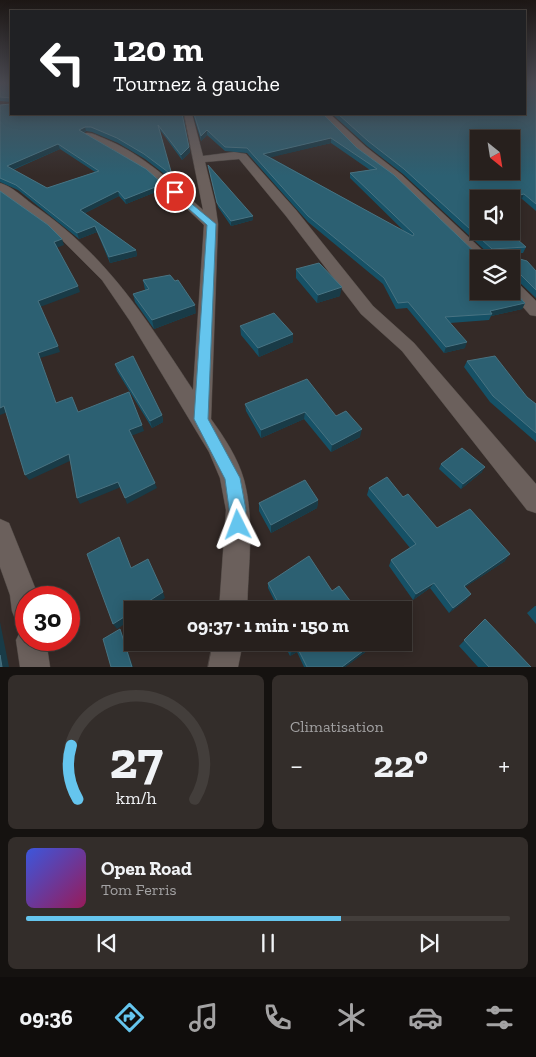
<!DOCTYPE html>
<html lang="fr">
<head>
<meta charset="utf-8">
<style>
  body { margin:0; font-family:"Zilla Slab",serif; background:#332d2a; color:#f1f3f6; height:100vh; display:flex; flex-direction:column; font-size:19px; white-space:nowrap }
  * { box-sizing:border-box; margin:0 }
  p { font-size:16px; color:#a4a3a4 }
  .icon { flex:none; width:28px; height:28px; fill:none; stroke:currentColor; stroke-width:2; stroke-linecap:round; stroke-linejoin:round }
  .map { position:relative; height:667px; overflow:hidden }
  .details { display:flex; flex-direction:column; gap:8px; padding:8px; background:#151210; flex:1 }
  .details>* { flex:none }
  .top-card { position:absolute; left:10px; top:10px; width:516px; height:105px; border-radius:0px; box-shadow:0 2px 12px #0003,0 0 0 1px #433e3b; background:#202124; color:#fff; overflow:hidden }
  .needle { width:32px; rotate:150deg }
  .controls { position:absolute; left:470px; top:130px; display:grid; gap:10px }
  .controls a { display:grid; place-items:center; width:50px; height:50px; border-radius:0px; background:#27201d; box-shadow:0 2px 12px #0003,0 0 0 1px #433e3b; font-size:25px }
  .speed { position:absolute; left:15px; top:586px; display:flex; gap:10px; font-size:25px; font-weight:700; text-align:center }
  .speed>* { display:grid; place-content:center; width:65px; height:65px; border-radius:50%; background:#27201d; box-shadow:0 2px 12px #0003,0 0 0 1px #433e3b; line-height:1 }
  .speed .limit { border:8px solid #d22; background:#fff; color:#111 }
  .pin { position:absolute; display:grid; place-items:center; width:42px; height:42px; color:#fff; margin:-21px; border:2px solid #fff; border-radius:50%; box-shadow:0 1px 5px #0007 }
  .me { position:absolute; width:55px; margin:-28px; rotate:357deg; stroke-linejoin:round; filter:drop-shadow(0 0 4px #0008) }
  .turn { display:flex; align-items:center; gap:18px; height:105px; padding:0 20px; font-size:22px }
  .turn .icon { width:65px; height:65px; stroke-width:2.5 }
  .turn b { display:block; font-size:35px; line-height:42px }
  .big { font-size:38px; font-weight:700; line-height:1.1 }
  .details .tile { flex:1; display:flex; flex-direction:column; justify-content:center; gap:8px; min-width:0; padding:0 18px; border-radius:8px; background:#332d2a }
  .details .dial { align-items:center; gap:0 }
  .dial svg { height:130px; overflow:visible; fill:none; stroke:#433e3b; stroke-width:7; stroke-linecap:round; text-anchor:middle }
  .dial text { fill:#f1f3f6; stroke:none }
  .song { display:flex; align-items:center; gap:15px }
  .cover { width:60px; height:60px; border-radius:8px; background:linear-gradient(135deg,hsl(230 70% 55%),hsl(330 70% 35%)) }
  .played { height:5px; border-radius:2px; background:linear-gradient(90deg,#65c5ee 65%,#433e3b 65%) }
  .keys { display:flex; justify-content:space-around; direction:ltr }
  .heat { display:flex; justify-content:space-between; align-items:center; font-size:28px; direction:ltr }
  .details .tiles { flex:1; display:grid; gap:8px; grid-template-columns:1fr 1fr }
  .tile:last-child { grid-column:span 2 }
  .trip { position:absolute; left:124px; top:601px; width:288px; height:50px; border-radius:0px; background:#27201d; box-shadow:0 2px 12px #0003,0 0 0 1px #433e3b; font-weight:700; line-height:50px; text-align:center }
  .menu { display:flex; height:80px; justify-content:space-around; align-items:center; background:#100d0c; color:#a4a3a4 }
  .menu .icon { width:35px; height:35px }
  .menu .selected { color:#65c5ee }
  .menu b { font-size:22px; color:#f1f3f6 }
  .map>svg:first-child { display:block }
  .lines { fill:none; stroke-linecap:round; stroke-linejoin:round }
  .minor-casing { stroke:#4e4743; stroke-width:1 }
  .minor { fill:#6b605c; fill-rule:evenodd }
  .wall { fill:#165166; fill-rule:evenodd }
  .shaded-wall { fill:#193b47 }
  .building { fill:#2c6072; stroke:#487382; fill-rule:evenodd }
  .route { fill:#65c5ee; stroke:#42809b }
</style>
</head>
<body>
<div class="map">
<svg width="536" height="667" viewBox="0 0 536 667">
  <rect width="100%" height="100%" fill="#342a27"/>
  <g class="lines">
    <g class="minor-casing">
      <path id="minor" d="M184,114H192L203,156L234,152L246,154L296,210L373,306L414,343L536,484V513L527,510L402,351L361,314L286,216L239,159L205,162L215,203L218,224L211,419C224,437 238,458 244,480C255,521 248,567 247,610H219L226,510L220,478L209,452L130,321L102,280L51,229L0,192V183C11,186 23,197 32,204C107,255 144,316 193,390L204,225L148,172L112,149L82,135C88,130 96,135 103,138C143,154 172,182 203,210Z
        M321,114H330L366,147L402,175L492,259H479V261L394,179L358,151Z
        M511,279L516,281L536,301V316L530,315L509,291H511Z
        M0,519L9,523L38,595V598H26V625L16,621L12,611L10,595L0,567Z
        M26,627V640H46L50,667H20L16,640L21,630Z
        M213,642H243L238,667H208Z"/>
    </g>
    <use href="#minor" class="minor"/>
  </g>
  <path class="wall" d="M0,83H11V114H183L190,152L182,160L160,130L172,180L145,159L118,143L92,132L86,131L84,133L163,184V189L126,204L119,196L85,213L136,250L137,256L110,263L97,232L79,239L18,190L0,182V105L11,104V102L0,101ZM60,149L95,172L47,188L13,170Z
    M536,83V211L522,199H479V231L526,247L523,253L503,254L536,271V298L517,280L511,278L479,259L525,303L522,309L491,316L489,320L450,323L465,348L444,353L407,308L396,309L383,284L308,222L247,153L225,151L207,135L201,141L193,114H323L357,148L480,257L494,255V254L490,255L403,174L367,146L332,114H525ZM331,143L370,170L350,173V178L405,232L270,157Z
    M208,165L253,220L231,226L218,207Z
    M296,269L340,296L317,303L296,278Z
    M143,280L196,313L154,329L135,302L133,294L145,290Z
    M240,326L293,334V342L259,357L241,335Z
    M467,361L527,397L536,404V442L490,402L464,367Z
    M115,364L162,415L163,422L152,428L117,371Z
    M245,404L336,416L360,437L331,452L304,419L261,438L246,411Z
    M441,464L482,472L461,489L439,469Z
    M369,488L403,497L437,528L505,561L465,587L471,594L466,600L449,613L430,588L413,600L389,566L391,560L410,548L367,495Z
    M318,500L317,508L271,533L259,511V503Z
    M268,583L332,591L357,610H279L268,588Z
    M535,606H536V624L527,613Z
    M485,619L531,667H478L459,646Z
    M283,642H379L345,667H304L297,652L290,656Z"/>
  <path class="shaded-wall" d="M85,127L86,131L80,134L79,130Z
    M207,130V135L201,141V136Z
    M331,138V143L264,159L263,154Z
    M58,144L60,149L9,171L7,166Z
    M189,147L190,152L182,160L181,155Z
    M163,184V189L126,204L125,199Z
    M118,191L119,196L81,215L80,210Z
    M524,194L522,199L511,202V199H504Z
    M253,216V220L231,226V221Z
    M95,226L97,232L79,239L77,233Z
    M62,239L64,245L56,248L54,242Z
    M136,250L137,256L110,263L109,257Z
    M78,286L80,292L40,307L38,301Z
    M342,287L340,296L317,303L318,295Z
    M525,303L522,309L491,316L492,314L490,311Z
    M195,305L196,313L154,329L152,320Z
    M293,334V342L259,357L258,348Z
    M467,342L465,348L444,353L446,347Z
    M58,346L60,352L40,358L59,409L38,353Z
    M4,406L8,412L0,415V408Z
    M305,412L304,419L261,438V430Z
    M162,415L163,422L152,428L150,421Z
    M142,425L144,431L131,436L129,430Z
    M362,429L360,437L331,452L332,445Z
    M69,454L72,460L29,480L25,475Z
    M485,467L482,472L461,489L463,484Z
    M118,482L121,487L80,504L77,498Z
    M155,483L157,488L127,504L125,498Z
    M318,500L317,508L271,533V525Z
    M510,554L505,561L459,591L464,586Z
    M434,583L430,588L413,600L416,594Z
    M163,592L165,598L146,610H135Z
    M471,594L466,600L449,613L453,608Z
    M132,612V619L117,629L113,624Z
    M0,622L9,667H2L0,655Z
    M120,629L122,633L133,667H132Z
    M375,642H379L345,667H342Z
    M297,647V652L290,656L291,652Z"/>
  <path class="building" d="M0,83H11V114H182L189,147L181,155L158,125L172,175L144,154L117,138L91,127H85L79,130L146,169L163,184L125,199L118,191L80,210L136,250L109,257L95,226L77,233L16,185L0,178V105L11,104V98L0,97ZM58,144L99,171L47,188L7,166Z
    M525,83H536V204L524,194L504,199H479V231H508L526,247L492,249L404,169L368,141L338,114H525ZM479,139H511V171H479Z
    M194,114H323L357,148L394,175L480,257L494,255L495,252L527,261L536,271V290L520,274L512,272L511,279V259H479V291H511V288L525,303L490,311L492,314L445,317L467,342L446,347L408,302L398,303L384,278L308,216L247,148L225,147L207,130L201,136ZM331,138L377,169L350,173L414,234L413,236L263,154Z
    M208,165L253,216L231,221L217,203Z
    M0,191L48,225L62,239L54,242L78,286L38,301L58,346L38,353L56,403L72,397L78,412L129,392L142,425L129,430L155,483L125,498L118,482L77,498L69,454L25,475L4,406L0,408Z
    M319,263L342,287L318,295L296,269Z
    M170,275L175,281L178,280L195,305L152,320L133,294L149,289L143,280Z
    M274,313L293,334L258,348L240,326Z
    M133,356L162,415L150,421L115,364Z
    M495,356L527,397L536,404V433L493,396L467,361Z
    M307,379L336,416L346,411L362,429L332,445L305,412L261,430L245,404Z
    M462,448L485,467L463,484L441,464Z
    M387,477L403,497L408,494L437,528L470,509L510,554L464,586L471,594L453,608L434,583L416,594L391,560L416,544L369,488Z
    M305,480L318,500L271,525L259,503Z
    M119,537L131,568L148,559L163,592L135,610H132V612L113,624L87,554Z
    M309,556L332,591L339,586L357,610H282L268,583Z
    M485,619L531,667H489L464,640Z
    M120,629L132,667H111L103,639Z
    M285,642H375L342,667H307L297,647L291,652Z
    M0,655L2,667H0Z"/>
  <linearGradient id="sky" x2="0" y2="1"><stop stop-color="#1d1715"/><stop offset="0.47" stop-color="#4a4a52"/><stop offset="1" stop-color="#4a4a52" stop-opacity="0"/></linearGradient>
  <rect width="536" height="176" fill="url(#sky)"/>
  <path class="route" d="M175,190L216,224L208,419L240,478L246,510L244,530L238,533L232,530L225,479L194,419L207,225L172,194L171,192Z"/>
</svg>
<div class="controls">
<a><svg class="needle" viewBox="-14 -14 28 28"><path d="M0-13l5 13h-10z" fill="#e53935"/><path d="M0 13l5-13h-10z" fill="#a4a3a4"/></svg></a>
<a><svg class="icon" aria-label="sound" viewBox="0 0 24 24"><path d="M4 9h4l5-4v14l-5-4H4zM17 9q2 3 0 6"/></svg></a>
<a><svg class="icon" aria-label="layers" viewBox="0 0 24 24"><path d="M12 4l9 5-9 5-9-5zM3 14l9 5 9-5"/></svg></a>
</div>
<div class="speed"><div class="limit">30</div></div>
<div class="pin" style="left:175px;top:192px;background:#d93025"><svg class="icon" aria-label="arrive" viewBox="0 0 24 24"><path d="M6 21V4h12l-3 4 3 4H6"/></svg></div>
<svg class="me" style="left:238px;top:525px" viewBox="-20 -20 40 40"><path d="M0-17L14 15 0 8-14 15z" fill="#65c5ee" stroke="#fff" stroke-width="4"/></svg>
<div class="trip">09:37 · 1 min · 150 m</div>
<div class="top-card">
<div class="turn"><svg class="icon" aria-label="left" viewBox="0 0 24 24"><path d="M17 20v-9H6M10 6l-5 5 5 5"/></svg><div><b>120 m</b>Tournez à gauche</div></div>
</div>
</div>
<section class="details">
<div class="tiles">
<div class="tile dial"><svg viewBox="0 0 100 80">
<path d="M14 69A42 42 0 1 1 86 69"/>
<path d="M14 69A42 42 0 0 1 10 36" stroke="#65c5ee"/>
<text x="50" y="56" font-size="32" font-weight="700">27</text>
<text x="50" y="72" font-size="11">km/h</text>
</svg></div>
<div class="tile"><p>Climatisation</p>
<div class="heat"><a>−</a><b class="big">22°</b><a>+</a></div>
</div>
<div class="tile">
<div class="song"><i class="cover"></i><div><b>Open Road</b><p>Tom Ferris</p></div></div>
<div class="played"></div>
<div class="keys"><svg class="icon" aria-label="previous" viewBox="0 0 24 24"><path d="M18 5L8 12l10 7zM5 5v14"/></svg><svg class="icon" aria-label="pause" viewBox="0 0 24 24"><path d="M8 5v14M16 5v14"/></svg><svg class="icon" aria-label="next" viewBox="0 0 24 24"><path d="M6 5l10 7-10 7zM19 5v14"/></svg></div>
</div>
</div>
</section>
<nav class="menu">
<b>09:36</b>
<svg class="icon selected" aria-label="directions" viewBox="0 0 24 24"><path d="M12 3l9 9-9 9-9-9zM9 14v-3h6M13 9l2 2-2 2"/></svg>
<svg class="icon" aria-label="music" viewBox="0 0 24 24"><path d="M9 18V5l10-2v13"/><circle cx="6" cy="18" r="3"/><circle cx="16" cy="16" r="3"/></svg>
<svg class="icon" aria-label="phone" viewBox="0 0 24 24"><path d="M5 4h4l2 5-3 2q2 4 5 5l2-3 5 2v4C11 20 4 13 5 4z"/></svg>
<svg class="icon" aria-label="climate" viewBox="0 0 24 24"><path d="M12 3v18M4 7l16 10M4 17L20 7"/></svg>
<svg class="icon" aria-label="car" viewBox="0 0 24 24"><path d="M5 17H2v-5l4-1 3-4h7l3 4 3 1v5h-3M9 17h6M6 11h13"/><circle cx="7" cy="17" r="2"/><circle cx="17" cy="17" r="2"/></svg>
<svg class="icon" aria-label="filters" viewBox="0 0 24 24"><path d="M4 7h16M4 17h16"/><circle cx="9" cy="7" r="2"/><circle cx="15" cy="17" r="2"/></svg>
</nav>
</body>
</html>
